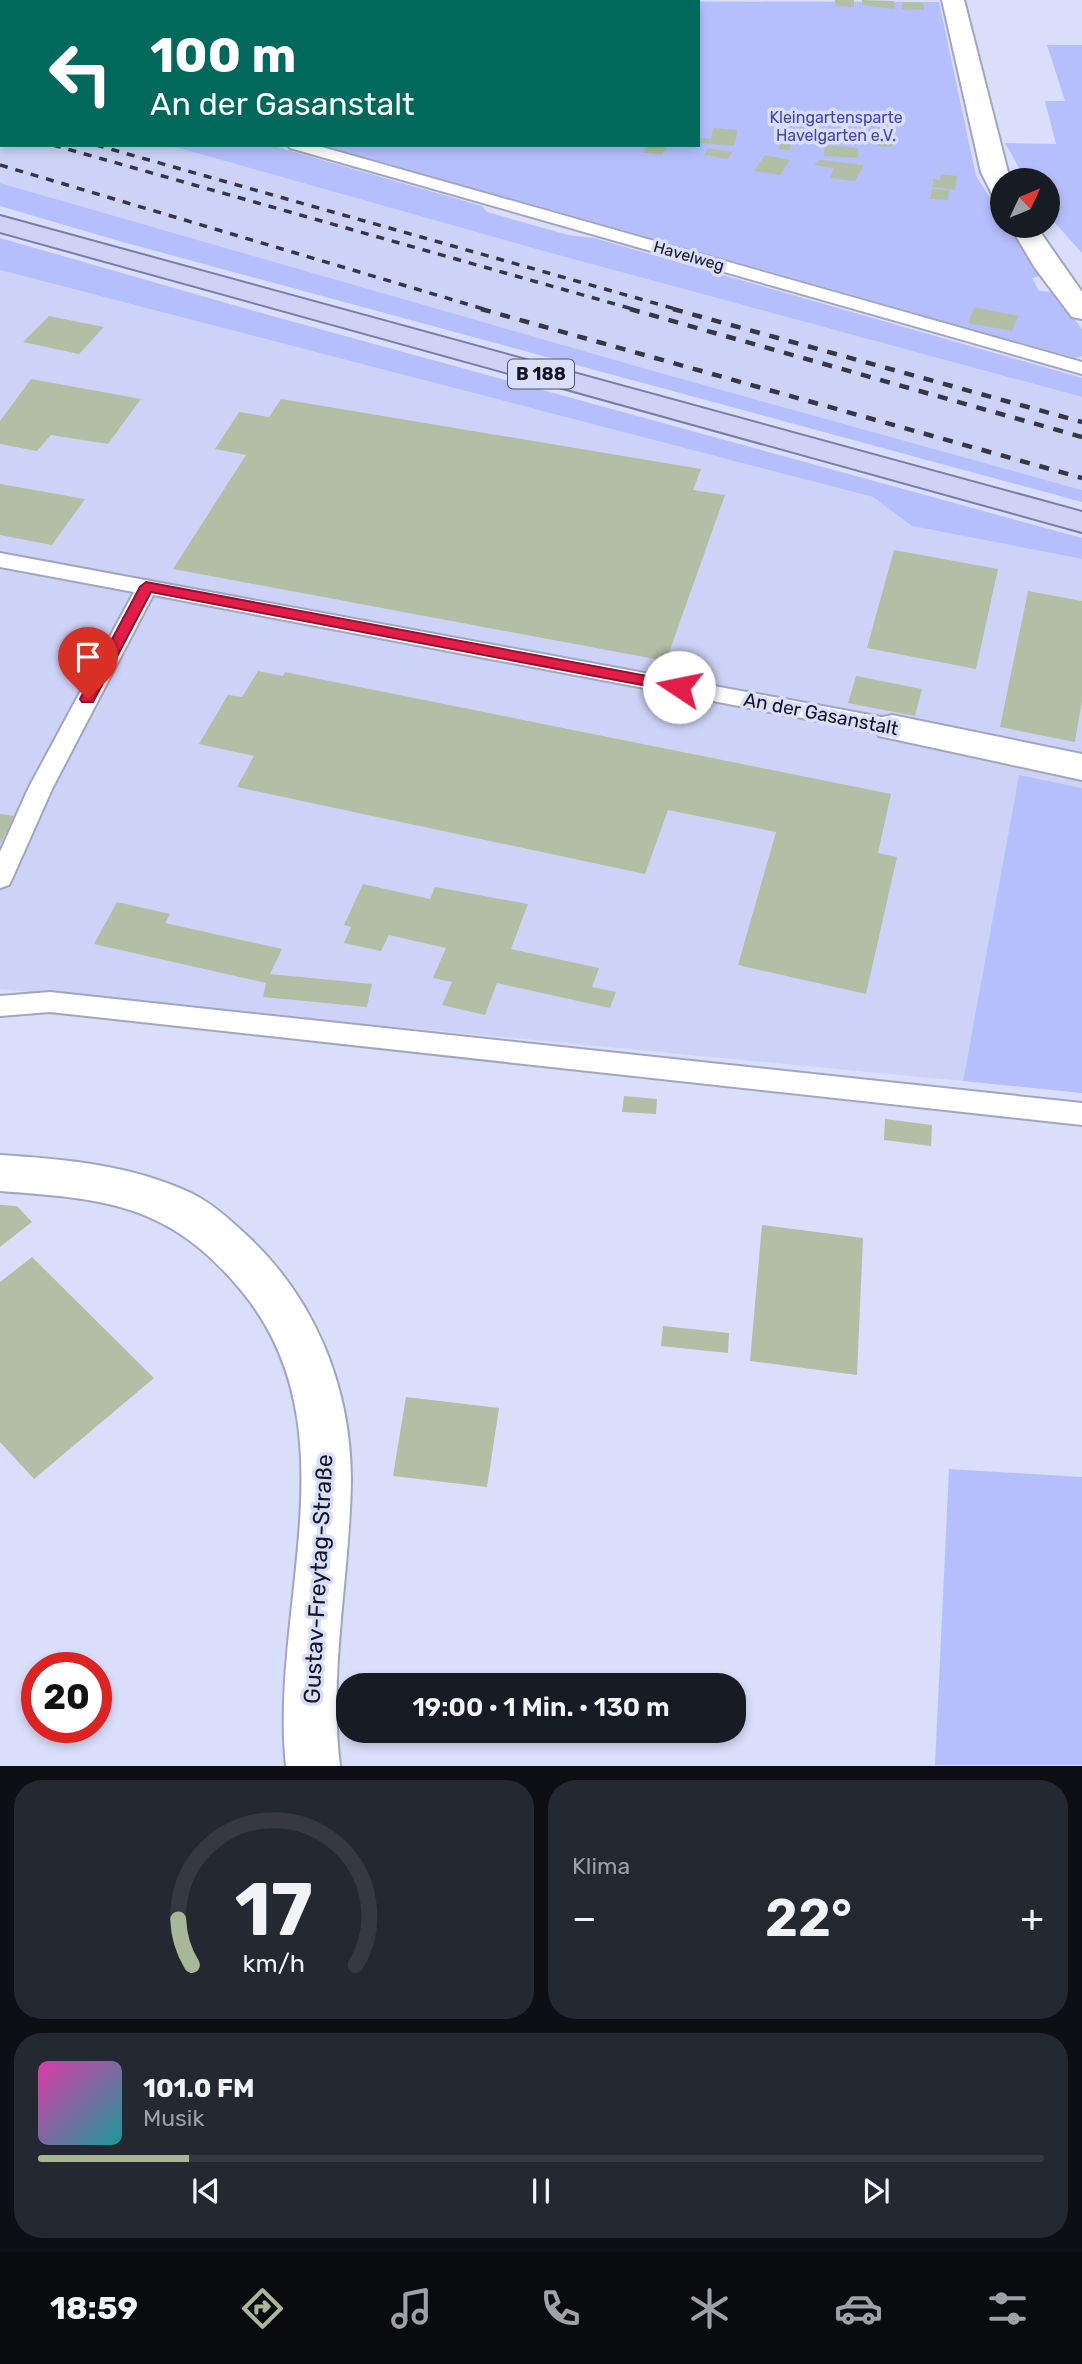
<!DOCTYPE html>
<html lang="de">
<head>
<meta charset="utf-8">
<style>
  body { margin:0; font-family:Rubik,sans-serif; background:#242831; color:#f1f3f6; height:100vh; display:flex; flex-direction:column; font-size:26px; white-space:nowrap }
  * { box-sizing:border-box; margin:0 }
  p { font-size:23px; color:#9ea1a6 }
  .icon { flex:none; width:38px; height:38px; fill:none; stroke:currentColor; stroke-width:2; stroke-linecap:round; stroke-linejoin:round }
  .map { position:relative; height:1766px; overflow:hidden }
  .side { display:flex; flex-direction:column; gap:14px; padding:14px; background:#0d0f14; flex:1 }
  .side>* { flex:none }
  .hud { position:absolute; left:0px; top:0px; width:700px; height:147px; box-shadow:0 4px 10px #0003; background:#00695c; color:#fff; overflow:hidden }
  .needle { width:46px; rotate:46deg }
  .tools { position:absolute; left:990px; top:168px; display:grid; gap:14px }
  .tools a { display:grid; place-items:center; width:70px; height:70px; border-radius:50%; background:#171b24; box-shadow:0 4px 10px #0003; font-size:35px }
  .speed { position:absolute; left:21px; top:1652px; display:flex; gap:14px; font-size:35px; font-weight:700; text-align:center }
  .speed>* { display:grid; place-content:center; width:91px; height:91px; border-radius:50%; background:#171b24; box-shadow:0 4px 10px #0003; line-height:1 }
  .speed .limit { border:10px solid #d22; background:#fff; color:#111 }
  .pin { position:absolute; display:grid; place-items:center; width:60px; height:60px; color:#fff; margin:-72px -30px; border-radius:50% 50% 50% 0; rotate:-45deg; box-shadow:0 0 7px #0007 }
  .pin .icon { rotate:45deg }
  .me { position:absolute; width:77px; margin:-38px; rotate:281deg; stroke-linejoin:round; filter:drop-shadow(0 0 5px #0008) }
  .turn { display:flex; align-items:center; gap:24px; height:147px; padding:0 35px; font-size:32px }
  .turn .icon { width:91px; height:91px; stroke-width:2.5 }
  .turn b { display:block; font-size:49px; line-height:60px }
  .big { font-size:52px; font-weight:600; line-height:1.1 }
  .side .widget { flex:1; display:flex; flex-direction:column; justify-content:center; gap:10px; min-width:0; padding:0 24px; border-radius:28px; background:#242831 }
  .side .dial { align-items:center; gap:0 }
  .dial svg { height:182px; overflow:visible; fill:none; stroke:#363941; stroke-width:7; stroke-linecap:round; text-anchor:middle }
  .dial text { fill:#f1f3f6; stroke:none }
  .song { display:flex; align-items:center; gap:21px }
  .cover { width:84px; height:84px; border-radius:10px; background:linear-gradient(135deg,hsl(320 70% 55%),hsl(180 70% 35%)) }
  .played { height:7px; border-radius:4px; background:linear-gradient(90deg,#a8b798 15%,#363941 15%) }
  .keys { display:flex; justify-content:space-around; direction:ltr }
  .heat { display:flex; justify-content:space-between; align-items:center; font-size:38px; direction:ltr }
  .side .tiles { flex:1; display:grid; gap:14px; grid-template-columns:1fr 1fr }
  .widget:last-child { grid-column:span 2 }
  .trip { position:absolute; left:336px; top:1673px; width:410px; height:70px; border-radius:28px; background:#171b24; box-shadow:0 4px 10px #0003; font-weight:600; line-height:70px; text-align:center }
  .menu { display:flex; height:112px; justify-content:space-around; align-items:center; background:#090b0e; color:#9ea1a6 }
  .menu .icon { width:49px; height:49px }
  .menu .active { color:#a8b798 }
  .menu b { font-size:32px; color:#f1f3f6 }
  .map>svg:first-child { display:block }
  .built { fill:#cdd3f7 }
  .green { fill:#b6bffd }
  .building { fill:#b1bfa4 }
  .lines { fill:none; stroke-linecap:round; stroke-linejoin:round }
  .lane-casing { stroke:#a1a5c0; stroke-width:4 }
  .street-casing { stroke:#a1a5c0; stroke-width:4 }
  .primary-casing { stroke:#787ea7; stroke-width:4 }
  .lane { fill:#fff; fill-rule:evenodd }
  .street { fill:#fff; fill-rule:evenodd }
  .primary { fill:#ced3f5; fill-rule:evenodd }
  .rail-far1 { stroke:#353744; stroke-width:3.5; stroke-dasharray:8 8; stroke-linecap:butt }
  .rail { stroke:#353744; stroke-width:4.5; stroke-dasharray:10 10; stroke-linecap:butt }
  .route { fill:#e11d48; stroke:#92132f; stroke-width:2 }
  .labels { text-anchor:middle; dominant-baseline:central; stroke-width:7; stroke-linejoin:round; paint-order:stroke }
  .far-park-label { font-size:16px; fill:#44a; stroke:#d9defb }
  .far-street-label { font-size:16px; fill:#151620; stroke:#d9defb }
  .shield { fill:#d9defb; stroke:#505262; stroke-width:2 }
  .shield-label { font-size:18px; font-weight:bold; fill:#151620 }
  .street-label { font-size:19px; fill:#151620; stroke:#d9defb }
  .near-street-label { font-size:23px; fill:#151620; stroke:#d9defb }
</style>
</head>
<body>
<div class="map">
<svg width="1082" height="1766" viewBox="0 0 1082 1766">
  <rect width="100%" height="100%" fill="#d9defb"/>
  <path class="built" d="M0,97L2,145H168L547,252L1082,397V490L664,374L0,183Z
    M0,270L873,497L913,526L1082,559V788L1019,776L963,1081L0,989Z"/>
  <path class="green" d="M0,0L939,2L976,176L1003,218V226H1008L1039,276L1032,278L1039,291L1053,292L1082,329V356L1075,358L323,145H698V2H2V54Z
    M1047,45H1082V253L1048,215V180H1026L1005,143L1056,144L1045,101H1065Z
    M168,145H270L482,206L487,212L568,235L594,238L1082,378V397L547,252Z
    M0,183L664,374L1082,490V502L119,241L0,206Z
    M0,238L265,314L1082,538V559L912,526L873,497L0,270Z
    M1019,775L1082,788V1093L963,1081Z
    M949,1469L1082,1477V1765H935Z"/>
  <path class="building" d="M835,0H854V7L835,6Z
    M862,0L894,1L895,9L862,5Z
    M902,2L923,3L924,10L902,9Z
    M713,128L738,130L734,146L700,143L701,138L711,139Z
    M782,133L793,134L790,150L779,149Z
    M879,134L893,135L892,147L878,146Z
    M648,145H669L662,155L643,152Z
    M825,145L858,148V158L824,156Z
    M708,148L732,152L728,159L704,155Z
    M765,155L790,160L780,175L754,171Z
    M820,160L864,165L855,181L830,178L834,168L814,165Z
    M941,174L957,176L955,190L932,187L933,179L940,180Z
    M932,189L949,190L948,200L930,199Z
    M974,307L1018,316L1012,331L968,323Z
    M49,316L104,327L79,354L23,342Z
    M31,379L141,399L108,444L51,435L37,451L0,444V421Z
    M281,399L701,469L693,490L725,495L666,661L173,569L246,455L215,449L239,412L269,417Z
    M0,484L85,499L52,545L0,535Z
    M894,550L998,569L976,669L867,648Z
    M1028,591L1082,601V700L1075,742L1000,727Z
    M258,671L283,676L285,672L891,794L878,853L897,857L866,994L738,965L776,832L668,810L645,874L237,787L254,756L199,744L228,695L242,697Z
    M856,676L922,689L915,716L848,703Z
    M0,814L15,816L0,844Z
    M363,884L430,899L435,887L528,904L511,949L599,968L592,987L616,992L610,1008L497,983L485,1015L442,1005L452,982L433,978L446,948L389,935L381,951L344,943L351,927L344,925Z
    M117,902L170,914L165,923L282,949L270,974L372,984L367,1007L263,997L266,983L94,944Z
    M624,1096L657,1099L656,1114L622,1112Z
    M885,1119L932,1125L931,1146L884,1140Z
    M0,1205L17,1206L32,1222L0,1247Z
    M762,1225L863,1238L857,1375L750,1361Z
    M32,1257L154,1378L34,1479L0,1442V1282Z
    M663,1326L729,1333L728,1353L661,1346Z
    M406,1397L499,1408L487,1487L393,1476Z"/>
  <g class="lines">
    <g class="lane-casing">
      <path id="lane" d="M0,56L2,57V66H0Z
        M288,145H315L1082,362V374L290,148Z
        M0,553L892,719L900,721L903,727L900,733L892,735L153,595L52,789L12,879L9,885L0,888V852L28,789L134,592L0,567Z
        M50,992L1082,1103V1125L50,1012L0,1016V996Z"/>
    </g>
    <g class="street-casing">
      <path id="street" d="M942,0H964L1010,180H1003V200L994,198L981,172Z
        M1010,226H1036L1082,292V319L1072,317L1035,268Z
        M892,715L1082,754V780L879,736L874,727L879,718Z
        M0,1155C65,1159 131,1165 191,1193C210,1202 227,1217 242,1231C313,1294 351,1385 351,1480C350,1575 328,1671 340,1766H286C269,1607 356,1427 240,1289C168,1203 105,1199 0,1191Z"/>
    </g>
    <g class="primary-casing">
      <path id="primary" d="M0,216L1082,512V532L0,232Z"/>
    </g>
    <use href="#lane" class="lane"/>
    <use href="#street" class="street"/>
    <use href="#primary" class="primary"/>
    <path class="rail-far1" d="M53,145L636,310
      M96,145L679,310
      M0,165L487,310"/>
    <path class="rail" d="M481,309L1082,478
      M630,309L1082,437
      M673,309L1082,422"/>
  </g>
  <path class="route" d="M146,582L679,682L686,687L679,692L151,592L93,702H82L80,699L140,587Z"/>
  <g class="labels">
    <g class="far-park-label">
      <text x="836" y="117">Kleingartensparte<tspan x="836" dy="18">Havelgarten e.V.</tspan></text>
    </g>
    <g class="far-street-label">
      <text transform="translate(689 256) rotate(16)">Havelweg</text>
    </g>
    <rect class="shield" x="508" y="359.5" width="66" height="29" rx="5"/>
    <g class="shield-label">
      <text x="541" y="374">B 188</text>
    </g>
    <g class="street-label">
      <text transform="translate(821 714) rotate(11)">An der Gasanstalt</text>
    </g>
    <g class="near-street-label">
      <text transform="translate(318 1579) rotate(-87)">Gustav-Freytag-Straße</text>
    </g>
  </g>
</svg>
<div class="tools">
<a><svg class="needle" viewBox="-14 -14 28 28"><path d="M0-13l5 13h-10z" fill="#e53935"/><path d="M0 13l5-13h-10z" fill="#9ea1a6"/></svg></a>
</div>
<div class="speed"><div class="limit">20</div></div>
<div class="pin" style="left:88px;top:699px;background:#d93025"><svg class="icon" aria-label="arrive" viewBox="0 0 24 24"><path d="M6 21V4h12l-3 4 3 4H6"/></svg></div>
<svg class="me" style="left:679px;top:687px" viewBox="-20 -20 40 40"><circle r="19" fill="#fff"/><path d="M0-13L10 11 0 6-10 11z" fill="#e11d48"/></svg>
<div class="trip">19:00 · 1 Min. · 130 m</div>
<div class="hud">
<div class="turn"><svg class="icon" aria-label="left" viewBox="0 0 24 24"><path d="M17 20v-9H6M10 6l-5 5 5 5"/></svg><div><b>100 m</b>An der Gasanstalt</div></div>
</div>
</div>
<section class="side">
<div class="tiles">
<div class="widget dial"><svg viewBox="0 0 100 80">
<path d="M14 69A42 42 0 1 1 86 69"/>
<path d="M14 69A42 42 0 0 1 8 49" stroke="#a8b798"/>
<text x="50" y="56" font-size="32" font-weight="700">17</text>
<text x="50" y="72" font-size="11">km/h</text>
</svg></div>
<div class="widget"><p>Klima</p>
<div class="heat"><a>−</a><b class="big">22°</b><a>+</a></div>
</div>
<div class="widget">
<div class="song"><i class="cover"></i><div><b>101.0 FM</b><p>Musik</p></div></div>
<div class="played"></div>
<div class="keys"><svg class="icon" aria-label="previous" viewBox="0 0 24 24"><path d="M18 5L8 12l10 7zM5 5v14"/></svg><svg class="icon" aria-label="pause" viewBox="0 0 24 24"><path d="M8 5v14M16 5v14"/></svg><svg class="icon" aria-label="next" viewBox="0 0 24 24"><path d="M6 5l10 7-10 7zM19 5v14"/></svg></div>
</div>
</div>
</section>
<nav class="menu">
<b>18:59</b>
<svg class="icon active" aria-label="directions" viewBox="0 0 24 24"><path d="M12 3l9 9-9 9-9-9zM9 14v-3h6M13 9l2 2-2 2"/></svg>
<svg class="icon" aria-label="music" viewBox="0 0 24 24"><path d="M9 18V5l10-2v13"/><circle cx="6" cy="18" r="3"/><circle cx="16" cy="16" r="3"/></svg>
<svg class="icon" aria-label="phone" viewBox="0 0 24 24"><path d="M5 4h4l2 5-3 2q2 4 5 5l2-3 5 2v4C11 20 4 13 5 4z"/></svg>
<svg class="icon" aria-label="climate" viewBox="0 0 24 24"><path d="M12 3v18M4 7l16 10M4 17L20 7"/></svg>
<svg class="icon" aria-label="car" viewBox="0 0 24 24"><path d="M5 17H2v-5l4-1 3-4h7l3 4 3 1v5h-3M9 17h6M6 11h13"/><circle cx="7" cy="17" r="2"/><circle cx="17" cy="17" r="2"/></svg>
<svg class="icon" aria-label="filters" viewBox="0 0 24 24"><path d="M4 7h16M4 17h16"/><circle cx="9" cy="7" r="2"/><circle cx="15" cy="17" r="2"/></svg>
</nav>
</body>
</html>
